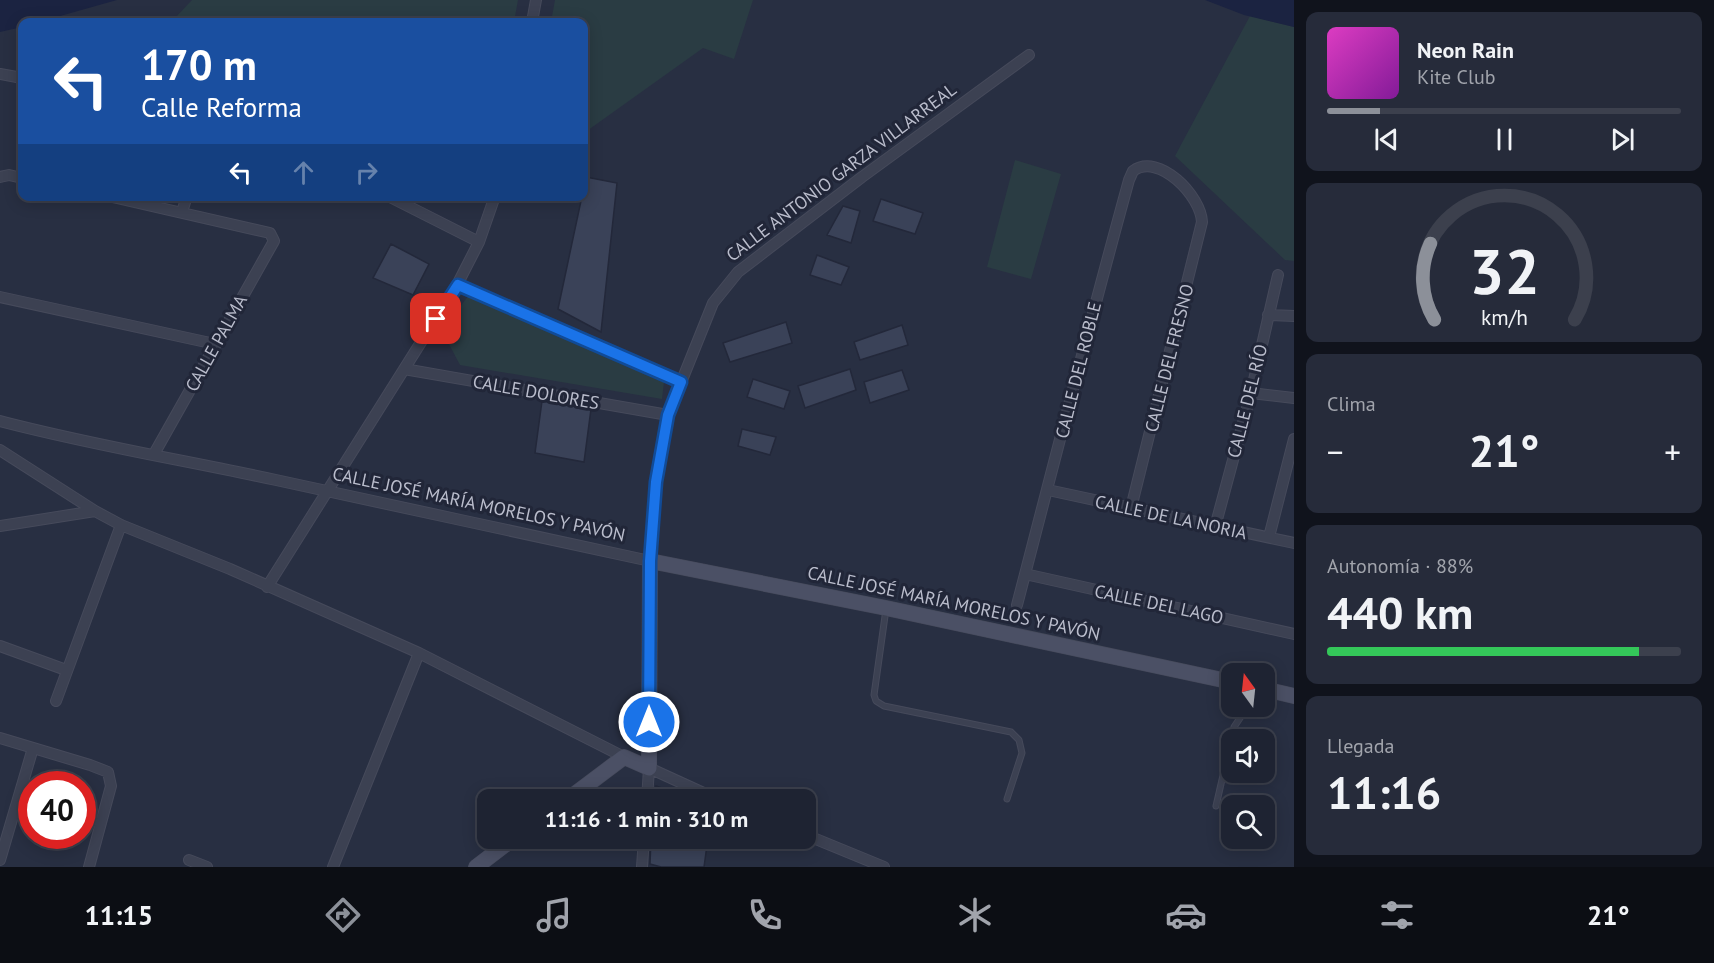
<!DOCTYPE html>
<html lang="es">
<head>
<meta charset="utf-8">
<style>
  body { margin:0; font-family:"PT Sans",sans-serif; background:#262b3a; color:#f1f3f6; height:100vh; display:flex; flex-direction:column; font-size:22px; white-space:nowrap }
  * { box-sizing:border-box; margin:0 }
  p { font-size:20px; color:#a1a4ac }
  .icon { flex:none; width:33px; height:33px; fill:none; stroke:currentColor; stroke-width:2; stroke-linecap:round; stroke-linejoin:round }
  .map { position:relative; flex:1; overflow:hidden }
  .details { display:flex; flex-direction:column; gap:12px; padding:12px; background:#10131c; width:420px }
  .details>* { flex:none }
  .top-card { position:absolute; left:18px; top:18px; width:570px; height:183px; border-radius:12px; box-shadow:0 3px 15px #0003,0 0 0 2px #3c404d; background:#1a4fa0; color:#fff; overflow:hidden }
  .needle { width:39px; rotate:345deg }
  .buttons { position:absolute; left:1221px; top:663px; display:grid; gap:12px }
  .buttons a { display:grid; place-items:center; width:54px; height:54px; border-radius:12px; background:#1e2332; box-shadow:0 3px 15px #0003,0 0 0 2px #3c404d; font-size:30px }
  .speed { position:absolute; left:18px; top:771px; display:flex; gap:12px; font-size:30px; font-weight:700; text-align:center }
  .speed>* { display:grid; place-content:center; width:78px; height:78px; border-radius:50%; background:#1e2332; box-shadow:0 3px 15px #0003,0 0 0 2px #3c404d; line-height:1 }
  .speed .limit { border:9px solid #d22; background:#fff; color:#111 }
  .pin { position:absolute; display:grid; place-items:center; width:51px; height:51px; color:#fff; margin:-26px; border-radius:12px; box-shadow:0 3px 9px #0006 }
  .me { position:absolute; width:66px; margin:-33px; rotate:0deg; stroke-linejoin:round; filter:drop-shadow(0 0 4px #0008) }
  .turn { display:flex; align-items:center; gap:21px; height:126px; padding:0 24px; font-size:27px }
  .turn .icon { width:78px; height:78px; stroke-width:2.5 }
  .turn b { display:block; font-size:42px; line-height:51px }
  .lanes { display:flex; align-items:center; height:57px; padding:0 24px; background:#0003; justify-content:center; gap:30px; direction:ltr }
  .lanes .off { opacity:.35 }
  .big { font-size:45px; font-weight:800; line-height:1.1 }
  .details .widget { flex:1; display:flex; flex-direction:column; justify-content:center; gap:9px; min-width:0; padding:0 21px; border-radius:12px; background:#262b3a }
  .details .dial { align-items:center; gap:0 }
  .dial svg { height:156px; overflow:visible; fill:none; stroke:#3c404d; stroke-width:7; stroke-linecap:round; text-anchor:middle }
  .dial text { fill:#f1f3f6; stroke:none }
  .song { display:flex; align-items:center; gap:18px }
  .cover { width:72px; height:72px; border-radius:9px; background:linear-gradient(135deg,hsl(310 70% 55%),hsl(290 70% 35%)) }
  .played { height:6px; border-radius:3px; background:linear-gradient(90deg,#8c9099 15%,#3c404d 15%) }
  .keys { display:flex; justify-content:space-around; direction:ltr }
  .heat { display:flex; justify-content:space-between; align-items:center; font-size:33px; direction:ltr }
  .charge { height:9px; border-radius:4px; background:linear-gradient(90deg,#34c759 88%,#3c404d 0) }
  .trip { position:absolute; left:477px; top:789px; width:339px; height:60px; border-radius:12px; background:#1e2332; box-shadow:0 3px 15px #0003,0 0 0 2px #3c404d; font-weight:800; line-height:60px; text-align:center }
  .dock { display:flex; height:96px; justify-content:space-around; align-items:center; background:#0c0e14; color:#a1a4ac }
  .dock .icon { width:42px; height:42px }
  .dock .active { color:#8c9099 }
  .dock b { font-size:27px; color:#f1f3f6 }
  main { display:flex; flex:1; min-height:0 }
  .map>svg:first-child { display:block }
  .green { fill:#2a3c43 }
  .water { fill:#1b2341 }
  .building { fill:#3a4258; stroke:#23283a; stroke-width:1.5 }
  .lines { fill:none; stroke-linecap:round; stroke-linejoin:round }
  .lane-casing { stroke:#464a5b; stroke-width:7 }
  .street-casing { stroke:#464a5b; stroke-width:12 }
  .secondary-casing { stroke:#464a5b; stroke-width:16 }
  .lane { stroke:#3c4152; stroke-width:5 }
  .street { stroke:#3c4152; stroke-width:10 }
  .secondary { stroke:#4b5065; stroke-width:15 }
  .route-casing { stroke:#114b97; stroke-width:15 }
  .route { stroke:#1a73e8; stroke-width:10 }
  .labels { text-anchor:middle; dominant-baseline:central; stroke-width:6; stroke-linejoin:round; paint-order:stroke }
  .street-label { font-size:18px; fill:#babdcc; stroke:#212638 }
</style>
</head>
<body>
<main>
<div class="map">
<svg width="1294" height="867" viewBox="0 0 1294 867">
  <rect width="100%" height="100%" fill="#282f42"/>
  <path class="green" d="M192,0H518L514,22H201L176,17Z
    M555,0H753L734,59L703,48L584,133V22H551Z
    M1250,16L1294,27V261L1285,260L1175,156Z
    M1015,160L1061,174L1031,279L987,267Z
    M469,295L664,382L662,399L460,365L442,331Z"/>
  <path class="water" d="M0,0H117L39,22H22V27L0,32Z
    M1205,0H1294V27L1244,15Z"/>
  <path class="building" d="M586,177L617,183L601,332L558,309L582,196H584Z
    M881,199L923,213L915,234L873,221Z
    M843,206L860,211L851,243L827,235Z
    M391,244L429,264L413,295L373,278Z
    M817,255L849,267L841,285L810,275Z
    M786,322L792,343L730,362L723,343Z
    M902,325L908,345L860,360L854,342Z
    M850,369L856,390L805,408L798,386Z
    M902,370L909,390L870,403L864,382Z
    M753,379L790,391L784,409L747,397Z
    M542,401L591,409L584,462L535,453Z
    M742,429L776,437L770,455L738,446Z
    M656,786L691,798L690,800H655Z
    M651,838H708L704,867H661L650,864Z"/>
  <g class="lines">
    <g class="lane-casing">
      <path id="lane" d="M886,609L874,695L876,701L884,706L1011,732L1019,740L1022,753L1007,799
        M1216,806L1234,727L1248,706"/>
    </g>
    <g class="street-casing">
      <path id="street" d="M532,22L536,0
        M0,74L22,78
        M0,177L9,175L22,178
        M108,196L270,233L274,241L154,454
        M388,196L479,242
        M182,212L187,196
        M457,285L681,382
        M0,297L215,344
        M1268,315L1294,316
        M404,369L668,415
        M1251,393L1294,398
        M0,421C91,445 184,460 276,480C401,506 525,535 650,561L656,481L668,415L713,303L738,272L862,177L1029,55
        M0,450L95,511L121,525L230,569L419,653L624,757
        M1048,490L1294,543
        M0,526L95,511
        M1215,527L1251,393L1278,275
        M1269,537L1294,439
        M1025,574L1294,634
        M267,587L457,285L479,242L495,196
        M1017,605C1054,463 1090,321 1129,180L1133,171C1159,152 1201,196 1202,222L1131,508
        M0,646L66,670
        M56,701L121,525
        M0,738L90,765L108,772L111,786L89,867
        M647,800L649,768L719,800
        M806,835L884,867
        M0,860L33,748
        M189,860L207,867
        M333,867L419,653
        M642,867L644,838"/>
    </g>
    <g class="secondary-casing">
      <path id="secondary" d="M1264,689L1294,696
        M567,800L624,757L649,768L650,561L886,608L1232,682
        M476,867L514,838"/>
    </g>
    <use href="#lane" class="lane"/>
    <use href="#street" class="street"/>
    <use href="#secondary" class="secondary"/>
  </g>
  <g class="lines">
    <g class="route-casing">
      <path id="route" d="M436,319L458,285L681,382L668,415L656,482L650,561L649,722"/>
    </g>
    <use href="#route" class="route"/>
  </g>
  <g class="labels">
    <g class="street-label">
      <text transform="translate(841 172) rotate(-37)">CALLE ANTONIO GARZA VILLARREAL</text>
      <text transform="translate(216 343) rotate(-61)">CALLE PALMA</text>
      <text transform="translate(1169 358) rotate(-76)">CALLE DEL FRESNO</text>
      <text transform="translate(1078 370) rotate(-76)">CALLE DEL ROBLE</text>
      <text transform="translate(536 392) rotate(10)">CALLE DOLORES</text>
      <text transform="translate(1247 401) rotate(-76)">CALLE DEL RÍO</text>
      <text transform="translate(479 504) rotate(12)">CALLE JOSÉ MARÍA MORELOS Y PAVÓN</text>
      <text transform="translate(1171 517) rotate(12)">CALLE DE LA NORIA</text>
      <text transform="translate(954 603) rotate(12)">CALLE JOSÉ MARÍA MORELOS Y PAVÓN</text>
      <text transform="translate(1159 604) rotate(12)">CALLE DEL LAGO</text>
    </g>
  </g>
</svg>
<div class="buttons">
<a><svg class="needle" viewBox="-14 -14 28 28"><path d="M0-13l5 13h-10z" fill="#e53935"/><path d="M0 13l5-13h-10z" fill="#a1a4ac"/></svg></a>
<a><svg class="icon" aria-label="sound" viewBox="0 0 24 24"><path d="M4 9h4l5-4v14l-5-4H4zM17 9q2 3 0 6"/></svg></a>
<a><svg class="icon" aria-label="search" viewBox="0 0 24 24"><circle cx="10" cy="10" r="6"/><path d="M15 15l6 6"/></svg></a>
</div>
<div class="speed"><div class="limit">40</div></div>
<div class="pin" style="left:436px;top:319px;background:#d93025"><svg class="icon" aria-label="arrive" viewBox="0 0 24 24"><path d="M6 21V4h12l-3 4 3 4H6"/></svg></div>
<svg class="me" style="left:649px;top:722px" viewBox="-20 -20 40 40"><circle r="17" fill="#1a73e8" stroke="#fff" stroke-width="3"/><path d="M0-11L8 9 0 5-8 9z" fill="#fff"/></svg>
<div class="trip">11:16 · 1 min · 310 m</div>
<div class="top-card">
<div class="turn"><svg class="icon" aria-label="left" viewBox="0 0 24 24"><path d="M17 20v-9H6M10 6l-5 5 5 5"/></svg><div><b>170 m</b>Calle Reforma</div></div>
<div class="lanes"><svg class="icon" aria-label="left" viewBox="0 0 24 24"><path d="M17 20v-9H6M10 6l-5 5 5 5"/></svg><svg class="icon off" aria-label="ahead" viewBox="0 0 24 24"><path d="M12 20V5M6 11l6-6 6 6"/></svg><svg class="icon off" aria-label="right" viewBox="0 0 24 24"><path d="M7 20v-9h11M14 6l5 5-5 5"/></svg></div>
</div>
</div>
<section class="details">
<div class="widget">
<div class="song"><i class="cover"></i><div><b>Neon Rain</b><p>Kite Club</p></div></div>
<div class="played"></div>
<div class="keys"><svg class="icon" aria-label="previous" viewBox="0 0 24 24"><path d="M18 5L8 12l10 7zM5 5v14"/></svg><svg class="icon" aria-label="pause" viewBox="0 0 24 24"><path d="M8 5v14M16 5v14"/></svg><svg class="icon" aria-label="next" viewBox="0 0 24 24"><path d="M6 5l10 7-10 7zM19 5v14"/></svg></div>
</div>
<div class="widget dial"><svg viewBox="0 0 100 80">
<path d="M14 69A42 42 0 1 1 86 69"/>
<path d="M14 69A42 42 0 0 1 12 30" stroke="#8c9099"/>
<text x="50" y="56" font-size="32" font-weight="700">32</text>
<text x="50" y="72" font-size="11">km/h</text>
</svg></div>
<div class="widget"><p>Clima</p>
<div class="heat"><a>−</a><b class="big">21°</b><a>+</a></div>
</div>
<div class="widget"><p>Autonomía · 88%</p><b class="big">440 km</b><div class="charge"></div></div>
<div class="widget"><p>Llegada</p><b class="big">11:16</b></div>
</section>
</main>
<nav class="dock">
<b>11:15</b>
<svg class="icon active" aria-label="directions" viewBox="0 0 24 24"><path d="M12 3l9 9-9 9-9-9zM9 14v-3h6M13 9l2 2-2 2"/></svg>
<svg class="icon" aria-label="music" viewBox="0 0 24 24"><path d="M9 18V5l10-2v13"/><circle cx="6" cy="18" r="3"/><circle cx="16" cy="16" r="3"/></svg>
<svg class="icon" aria-label="phone" viewBox="0 0 24 24"><path d="M5 4h4l2 5-3 2q2 4 5 5l2-3 5 2v4C11 20 4 13 5 4z"/></svg>
<svg class="icon" aria-label="climate" viewBox="0 0 24 24"><path d="M12 3v18M4 7l16 10M4 17L20 7"/></svg>
<svg class="icon" aria-label="car" viewBox="0 0 24 24"><path d="M5 17H2v-5l4-1 3-4h7l3 4 3 1v5h-3M9 17h6M6 11h13"/><circle cx="7" cy="17" r="2"/><circle cx="17" cy="17" r="2"/></svg>
<svg class="icon" aria-label="filters" viewBox="0 0 24 24"><path d="M4 7h16M4 17h16"/><circle cx="9" cy="7" r="2"/><circle cx="15" cy="17" r="2"/></svg>
<b>21°</b>
</nav>
</body>
</html>
